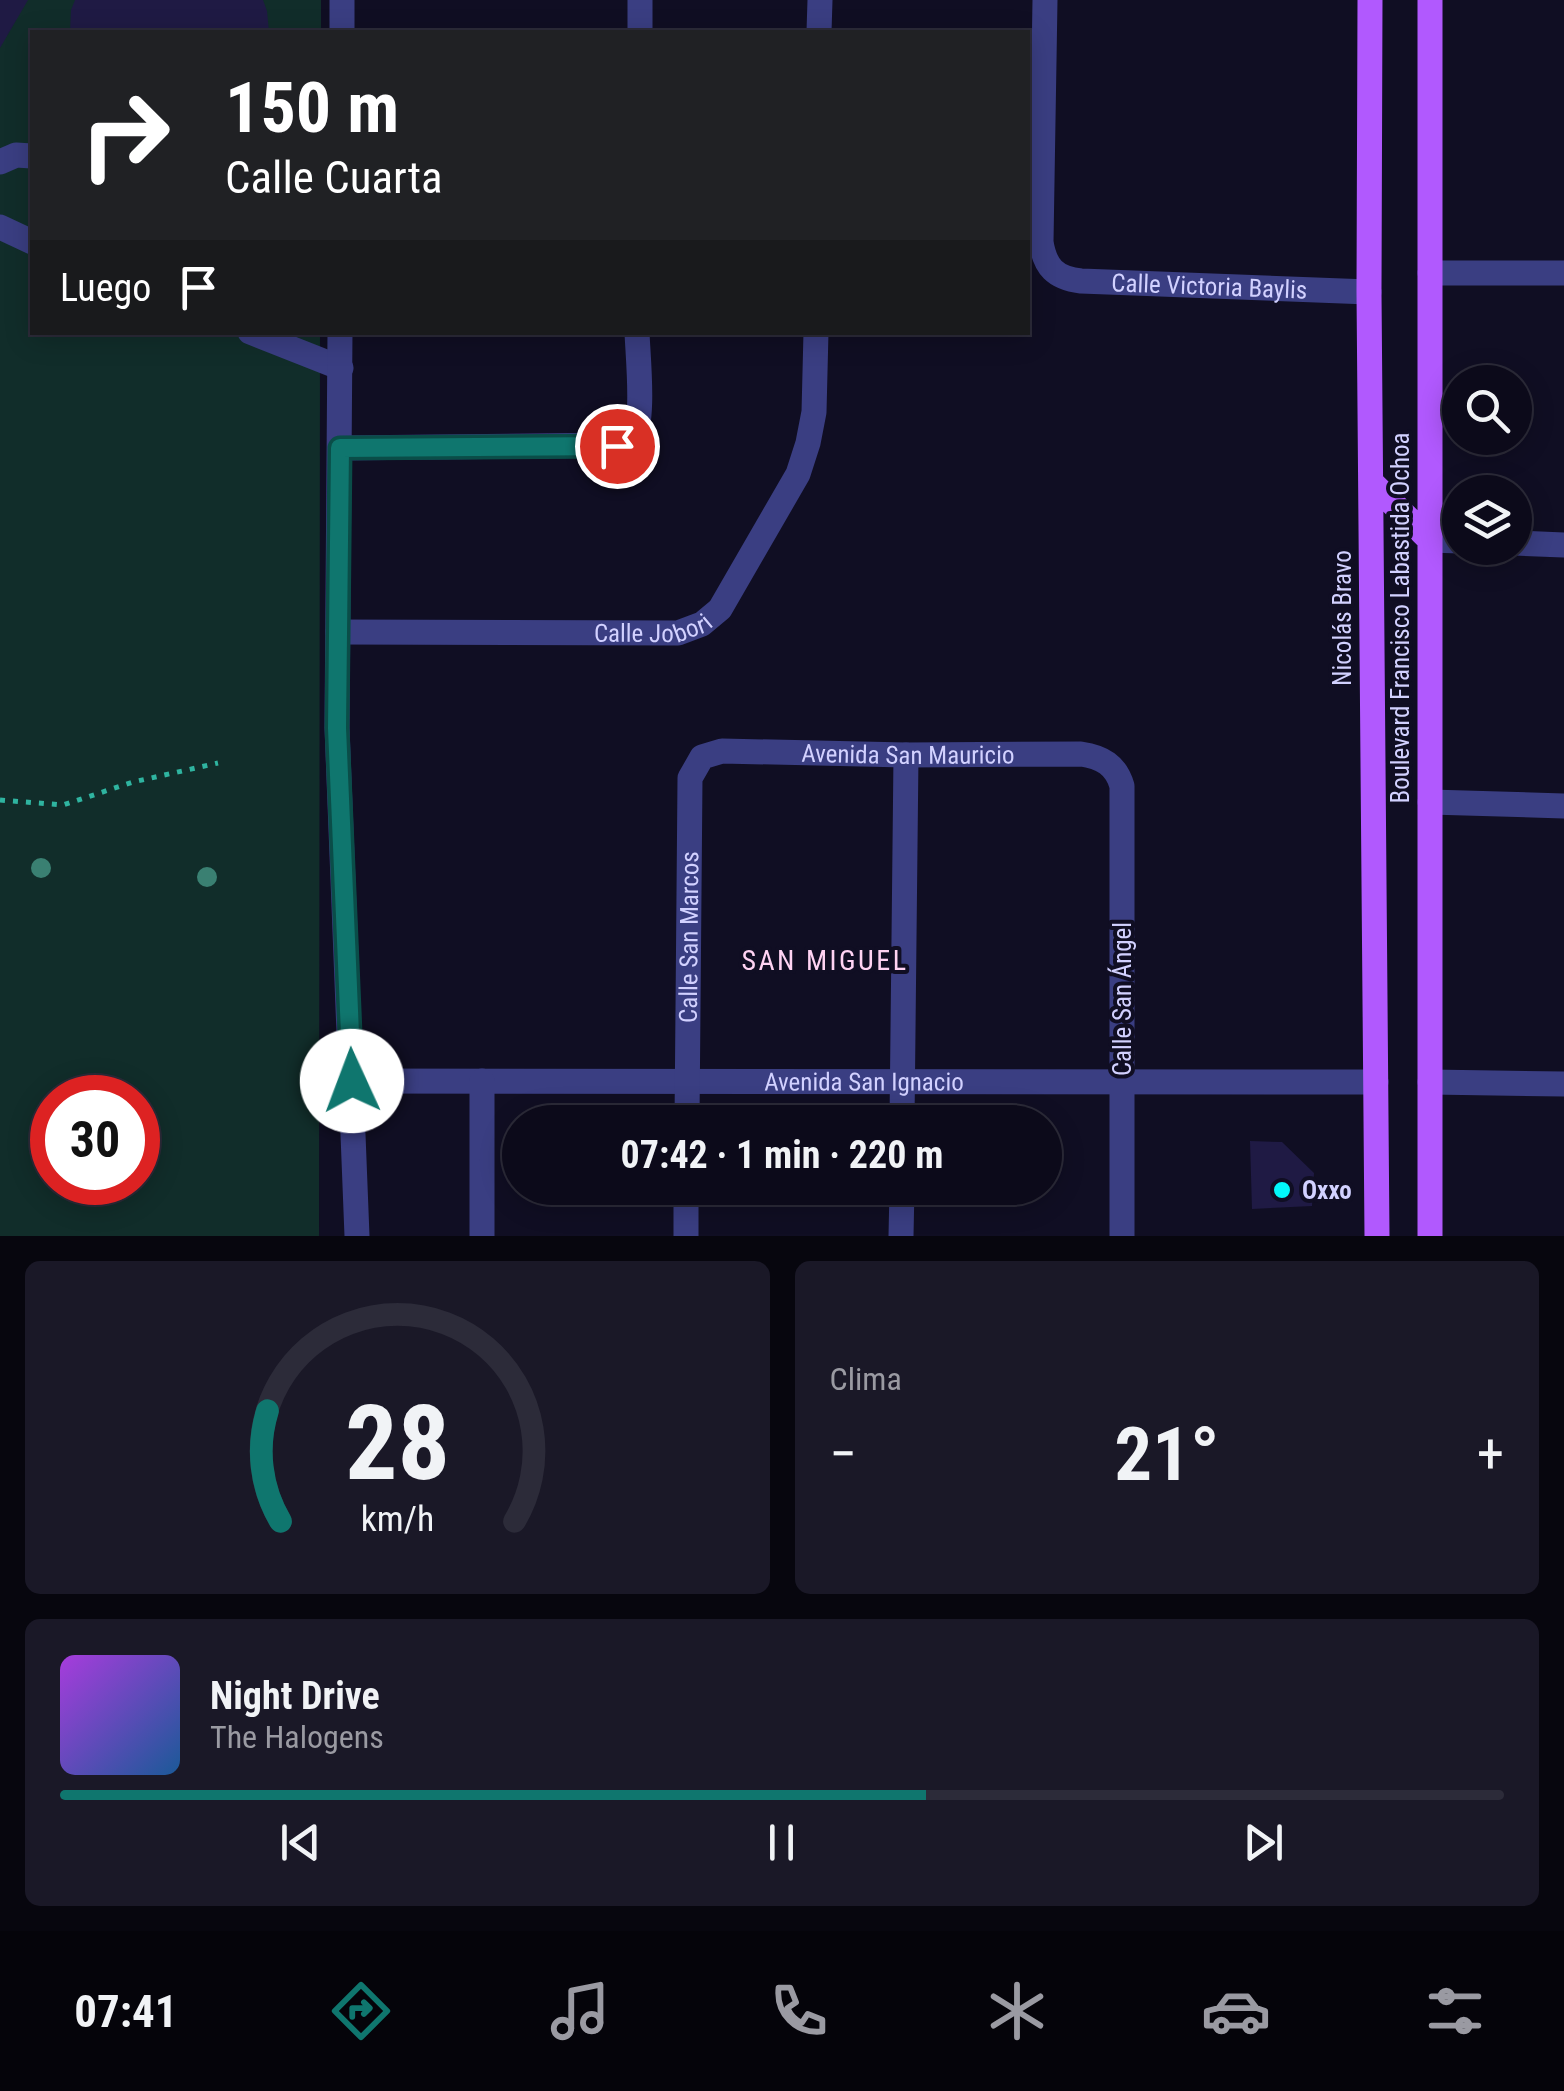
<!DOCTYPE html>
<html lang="es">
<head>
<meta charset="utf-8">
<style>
  body { margin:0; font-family:"Roboto Condensed",sans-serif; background:#1a1827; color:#f1f3f6; height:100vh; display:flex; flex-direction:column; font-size:38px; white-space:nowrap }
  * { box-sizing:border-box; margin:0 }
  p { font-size:32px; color:#9a9aa2 }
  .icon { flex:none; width:55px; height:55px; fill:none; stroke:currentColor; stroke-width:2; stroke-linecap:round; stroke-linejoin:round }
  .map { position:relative; height:1236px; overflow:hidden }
  .side { display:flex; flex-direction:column; gap:25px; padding:25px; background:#07060e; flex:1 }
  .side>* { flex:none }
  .banner { position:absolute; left:30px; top:30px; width:1000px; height:305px; border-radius:0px; box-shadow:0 5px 25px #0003,0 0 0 2px #2c2b39; background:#202124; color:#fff; overflow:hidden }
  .fabs { position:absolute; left:1442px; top:365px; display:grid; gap:20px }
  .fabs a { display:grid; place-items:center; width:90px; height:90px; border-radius:50%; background:#0c0a1a; box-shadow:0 5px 25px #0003,0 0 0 2px #2c2b39; font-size:50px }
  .speed { position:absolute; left:30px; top:1075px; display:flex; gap:20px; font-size:50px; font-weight:700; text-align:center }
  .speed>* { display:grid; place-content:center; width:130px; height:130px; border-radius:50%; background:#0c0a1a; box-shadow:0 5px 25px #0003,0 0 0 2px #2c2b39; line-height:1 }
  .speed .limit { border:15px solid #d22; background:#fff; color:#111 }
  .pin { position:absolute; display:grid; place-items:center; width:85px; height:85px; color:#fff; margin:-42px; border:5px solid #fff; border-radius:50%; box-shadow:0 2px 10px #0007 }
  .me { position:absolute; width:110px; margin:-55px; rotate:358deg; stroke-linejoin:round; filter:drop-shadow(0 0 8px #0008) }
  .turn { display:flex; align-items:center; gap:35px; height:210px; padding:0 30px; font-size:45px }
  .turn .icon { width:130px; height:130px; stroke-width:2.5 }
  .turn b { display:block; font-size:70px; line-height:85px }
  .then { display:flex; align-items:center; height:95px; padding:0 30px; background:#0003; gap:20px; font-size:38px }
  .big { font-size:75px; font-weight:700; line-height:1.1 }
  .side .card { flex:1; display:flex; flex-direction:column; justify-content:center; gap:15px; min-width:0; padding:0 35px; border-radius:15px; background:#1a1827 }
  .side .dial { align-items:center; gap:0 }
  .dial svg { height:260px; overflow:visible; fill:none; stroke:#2c2b39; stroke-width:7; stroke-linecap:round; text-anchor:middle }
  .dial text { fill:#f1f3f6; stroke:none }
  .song { display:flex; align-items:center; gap:30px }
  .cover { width:120px; height:120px; border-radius:15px; background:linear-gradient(135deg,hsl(280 70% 55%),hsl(210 70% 35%)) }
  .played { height:10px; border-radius:5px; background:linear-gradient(90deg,#0f766e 60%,#2c2b39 60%) }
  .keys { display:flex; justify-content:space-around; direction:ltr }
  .heat { display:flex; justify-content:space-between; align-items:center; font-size:55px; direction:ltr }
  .side .tiles { flex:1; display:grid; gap:25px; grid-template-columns:1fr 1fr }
  .card:last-child { grid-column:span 2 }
  .trip { position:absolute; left:502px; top:1105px; width:560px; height:100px; border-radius:50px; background:#0c0a1a; box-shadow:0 5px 25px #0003,0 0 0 2px #2c2b39; font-weight:700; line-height:100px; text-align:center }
  .dock { display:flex; height:160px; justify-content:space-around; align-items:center; background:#05040a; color:#9a9aa2 }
  .dock .icon { width:70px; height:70px }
  .dock .on { color:#0f766e }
  .dock b { font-size:45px; color:#f1f3f6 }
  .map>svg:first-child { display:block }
  .green { fill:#112d2a; fill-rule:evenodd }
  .building { fill:#1f1a44 }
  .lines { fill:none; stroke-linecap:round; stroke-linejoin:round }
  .path { stroke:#2fb4a0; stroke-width:5; stroke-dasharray:5 8; stroke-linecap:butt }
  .minor { stroke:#3a3e82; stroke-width:25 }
  .major { stroke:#b159fe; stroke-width:25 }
  .tree { fill:#3a8072 }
  .route-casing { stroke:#0a4d48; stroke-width:25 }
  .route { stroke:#0f766e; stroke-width:18 }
  .poi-dot { fill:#02f8fa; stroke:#100e23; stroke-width:4 }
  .labels { text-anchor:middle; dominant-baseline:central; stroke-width:8; stroke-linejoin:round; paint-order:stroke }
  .street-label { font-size:25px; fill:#d2d1ff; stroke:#100e23 }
  .poi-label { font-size:25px; font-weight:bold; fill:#d2d1ff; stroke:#100e23; text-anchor:start }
  .neighbourhood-label { font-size:28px; letter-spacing:2.5px; fill:#ffd3f3; stroke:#100e23 }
</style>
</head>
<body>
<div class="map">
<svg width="1564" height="1236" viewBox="0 0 1564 1236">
  <rect width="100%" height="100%" fill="#100e23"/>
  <path class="green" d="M0,0H321V32H32V332L320,333L319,1236H0ZM52,1098H138V1182H52Z"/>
  <path class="building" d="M0,0H28L0,48Z
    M75,0H263L267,11L269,32H70L71,10Z
    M1250,1141L1282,1142L1314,1173L1312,1206L1252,1209Z"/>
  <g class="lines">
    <path class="path" d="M0,800L63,805L133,782L218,763"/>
    <g class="minor">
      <path id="s1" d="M1045,0L1041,242C1045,267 1055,278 1081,281L1369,292"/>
      <path d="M342,32V0"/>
      <path d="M640,32V0"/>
      <path d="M819,32L820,0"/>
      <path d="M0,162L16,155L32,156"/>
      <path d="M0,227L32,242"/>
      <path d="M1430,273H1564"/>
      <path d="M250,332L341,368"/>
      <path d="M340,332L337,728L357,1236"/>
      <path d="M340,448L617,445L632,443C645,421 638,360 637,332"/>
      <path d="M1430,540L1460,541"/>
      <path d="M1515,543L1564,545"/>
      <path id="s2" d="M338,632L678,633L702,624L720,609L798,474L808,443L814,412L816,332"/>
      <path d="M1430,802L1564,806"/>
      <path id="s3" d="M352,1081L1376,1082"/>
      <path d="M1430,1082L1564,1084"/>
      <path id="s4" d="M687,1122L690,778L702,757L722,751L906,755L1081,754C1102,757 1116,765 1122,786V1236"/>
      <path d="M902,1122L906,755"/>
      <path d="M482,1236V1081"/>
      <path d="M686,1236V1188"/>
      <path d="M901,1236L902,1188"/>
    </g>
    <path class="major" d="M1370,0L1369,292L1377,1236
      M1430,0V1236
      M1371,482L1430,540"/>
  </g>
  <g class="tree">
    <circle cx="41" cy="868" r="10"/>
    <circle cx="207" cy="877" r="10"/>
  </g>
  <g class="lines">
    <g class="route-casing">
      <path id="route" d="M352,1081L337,728L340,448L617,446"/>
    </g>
    <use href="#route" class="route"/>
  </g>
  <circle class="poi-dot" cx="1282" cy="1190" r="10"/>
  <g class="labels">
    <g class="street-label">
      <text stroke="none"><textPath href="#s1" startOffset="432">Calle Victoria Baylis</textPath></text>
      <text transform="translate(1342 618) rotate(-90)">Nicolás Bravo</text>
      <text transform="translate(1400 618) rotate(-90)">Boulevard Francisco Labastida Ochoa</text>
      <text stroke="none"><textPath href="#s2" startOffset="315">Calle Jobori</textPath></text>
      <text stroke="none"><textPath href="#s4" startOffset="575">Avenida San Mauricio</textPath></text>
      <text stroke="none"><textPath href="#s4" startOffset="185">Calle San Marcos</textPath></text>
      <text transform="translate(1122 999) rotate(-90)">Calle San Ángel</text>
      <text stroke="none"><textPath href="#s3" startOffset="512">Avenida San Ignacio</textPath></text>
    </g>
    <g class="poi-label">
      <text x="1302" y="1190">Oxxo</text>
    </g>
    <g class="neighbourhood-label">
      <text x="825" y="960">SAN MIGUEL</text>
    </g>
  </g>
</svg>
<div class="fabs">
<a><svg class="icon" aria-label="search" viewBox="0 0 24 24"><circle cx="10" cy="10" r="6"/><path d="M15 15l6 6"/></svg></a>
<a><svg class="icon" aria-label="layers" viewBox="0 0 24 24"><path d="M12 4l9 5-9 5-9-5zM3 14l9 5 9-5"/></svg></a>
</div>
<div class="speed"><div class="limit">30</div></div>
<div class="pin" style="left:617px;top:446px;background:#d93025"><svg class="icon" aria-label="arrive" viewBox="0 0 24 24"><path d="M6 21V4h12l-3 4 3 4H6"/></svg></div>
<svg class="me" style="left:352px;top:1081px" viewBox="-20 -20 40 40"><circle r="19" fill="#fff"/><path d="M0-13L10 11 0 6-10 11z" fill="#0f766e"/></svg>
<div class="trip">07:42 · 1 min · 220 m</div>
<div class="banner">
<div class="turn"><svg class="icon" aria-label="right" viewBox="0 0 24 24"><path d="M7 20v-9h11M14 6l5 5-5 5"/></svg><div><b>150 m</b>Calle Cuarta</div></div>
<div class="then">Luego<svg class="icon" aria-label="arrive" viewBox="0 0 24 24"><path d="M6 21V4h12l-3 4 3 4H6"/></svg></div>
</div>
</div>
<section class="side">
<div class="tiles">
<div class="card dial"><svg viewBox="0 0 100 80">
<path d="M14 69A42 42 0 1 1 86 69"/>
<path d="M14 69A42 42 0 0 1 10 35" stroke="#0f766e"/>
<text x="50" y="56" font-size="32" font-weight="700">28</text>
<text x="50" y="72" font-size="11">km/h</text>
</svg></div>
<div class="card"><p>Clima</p>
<div class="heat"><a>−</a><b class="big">21°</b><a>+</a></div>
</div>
<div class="card">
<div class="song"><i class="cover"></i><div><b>Night Drive</b><p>The Halogens</p></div></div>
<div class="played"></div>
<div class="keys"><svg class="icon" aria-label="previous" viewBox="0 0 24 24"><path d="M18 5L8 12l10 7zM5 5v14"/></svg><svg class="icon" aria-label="pause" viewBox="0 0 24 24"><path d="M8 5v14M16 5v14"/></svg><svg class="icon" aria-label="next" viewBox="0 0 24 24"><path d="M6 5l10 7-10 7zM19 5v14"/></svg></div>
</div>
</div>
</section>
<nav class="dock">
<b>07:41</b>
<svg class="icon on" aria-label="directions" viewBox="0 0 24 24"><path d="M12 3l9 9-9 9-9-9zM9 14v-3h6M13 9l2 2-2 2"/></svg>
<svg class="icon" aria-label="music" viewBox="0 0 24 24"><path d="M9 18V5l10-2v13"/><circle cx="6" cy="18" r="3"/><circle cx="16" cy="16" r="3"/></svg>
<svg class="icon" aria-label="phone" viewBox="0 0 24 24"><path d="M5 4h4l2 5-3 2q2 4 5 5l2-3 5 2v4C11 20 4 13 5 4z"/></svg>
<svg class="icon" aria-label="climate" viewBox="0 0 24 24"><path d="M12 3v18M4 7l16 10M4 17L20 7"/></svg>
<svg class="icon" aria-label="car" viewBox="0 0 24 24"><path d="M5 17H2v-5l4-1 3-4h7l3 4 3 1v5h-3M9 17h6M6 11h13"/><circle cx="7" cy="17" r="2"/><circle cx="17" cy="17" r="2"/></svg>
<svg class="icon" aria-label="filters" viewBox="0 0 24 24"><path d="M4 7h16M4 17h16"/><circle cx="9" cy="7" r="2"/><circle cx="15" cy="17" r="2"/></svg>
</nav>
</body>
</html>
